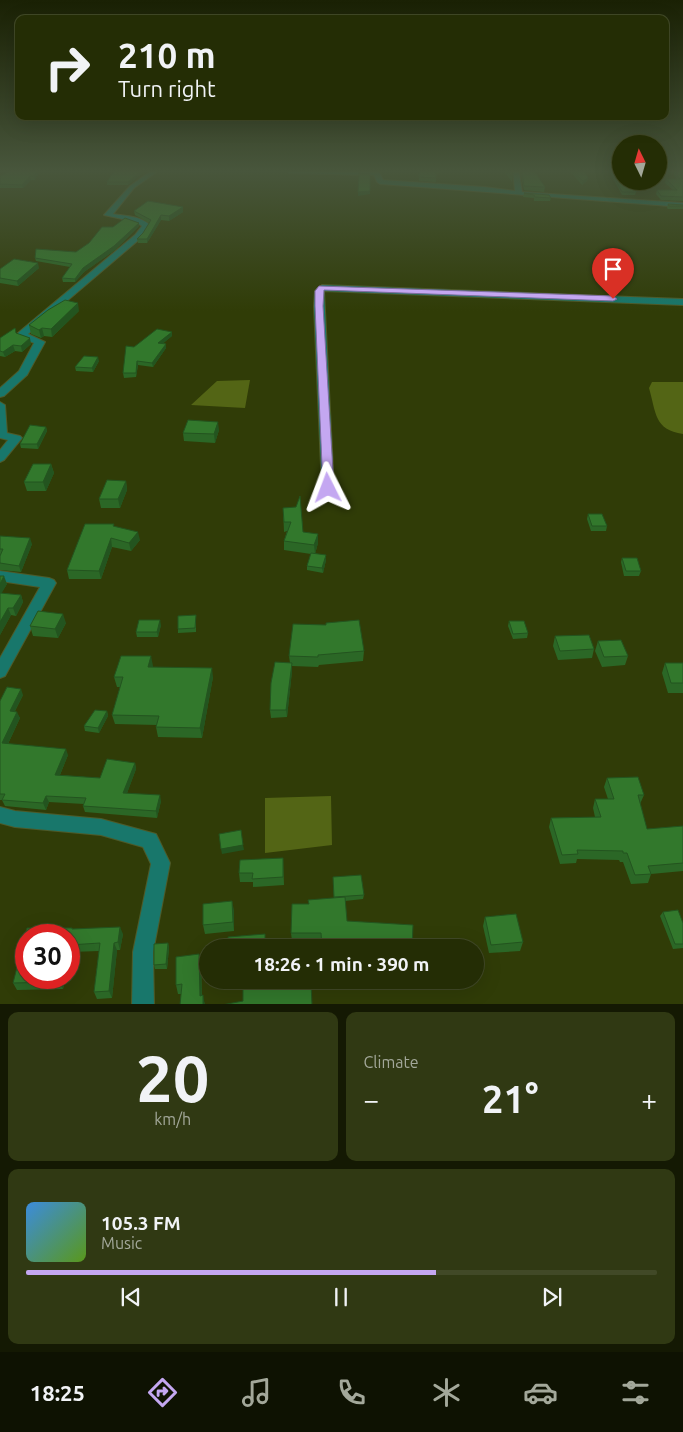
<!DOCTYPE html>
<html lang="en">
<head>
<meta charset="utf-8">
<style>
  body { margin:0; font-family:Ubuntu,sans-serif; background:#303913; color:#f1f3f6; height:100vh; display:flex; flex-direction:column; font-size:19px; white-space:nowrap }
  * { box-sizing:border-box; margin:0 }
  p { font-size:16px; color:#a3a89a }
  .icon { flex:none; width:28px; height:28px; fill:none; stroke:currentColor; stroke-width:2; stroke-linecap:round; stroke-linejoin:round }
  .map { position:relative; height:1004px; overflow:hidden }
  .drawer { display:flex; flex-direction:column; gap:8px; padding:8px; background:#141903; flex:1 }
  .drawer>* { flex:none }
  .hud { position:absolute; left:15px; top:15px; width:654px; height:105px; border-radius:10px; box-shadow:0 5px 20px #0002,0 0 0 1px #414927; background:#242d05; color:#f1f3f6; overflow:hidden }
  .needle { width:32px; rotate:355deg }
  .buttons { position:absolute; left:612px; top:135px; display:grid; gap:10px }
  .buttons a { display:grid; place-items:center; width:55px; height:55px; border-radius:50%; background:#242d05; box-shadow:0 5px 20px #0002,0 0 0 1px #414927; font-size:25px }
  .speed { position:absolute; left:15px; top:924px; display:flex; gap:10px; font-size:25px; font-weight:700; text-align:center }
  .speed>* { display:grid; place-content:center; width:65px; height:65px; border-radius:50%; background:#242d05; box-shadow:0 5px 20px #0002,0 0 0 1px #414927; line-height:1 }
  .speed .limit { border:8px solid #d22; background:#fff; color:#111 }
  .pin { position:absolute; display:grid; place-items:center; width:42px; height:42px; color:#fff; margin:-51px -21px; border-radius:50% 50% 50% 0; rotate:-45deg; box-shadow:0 0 5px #0007 }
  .pin .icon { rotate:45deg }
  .me { position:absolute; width:55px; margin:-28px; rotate:357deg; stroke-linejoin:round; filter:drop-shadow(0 0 4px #0008) }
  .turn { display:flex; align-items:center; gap:18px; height:105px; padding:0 20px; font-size:22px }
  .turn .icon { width:65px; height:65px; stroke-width:2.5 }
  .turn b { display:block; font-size:35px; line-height:42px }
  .big { font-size:38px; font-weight:600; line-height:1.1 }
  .drawer .card { flex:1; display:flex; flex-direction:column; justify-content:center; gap:8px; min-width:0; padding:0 18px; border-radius:10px; background:#303913 }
  .drawer .dial { align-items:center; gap:0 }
  .dial b { font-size:65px; line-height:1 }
  .song { display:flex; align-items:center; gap:15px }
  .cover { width:60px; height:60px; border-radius:8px; background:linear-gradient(135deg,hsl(210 70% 55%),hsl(90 70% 35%)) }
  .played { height:5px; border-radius:2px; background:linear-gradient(90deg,#c4a7f1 65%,#414927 65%) }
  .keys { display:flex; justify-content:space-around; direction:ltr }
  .heat { display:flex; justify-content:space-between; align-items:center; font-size:28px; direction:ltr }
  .drawer .tiles { flex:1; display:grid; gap:8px; grid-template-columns:1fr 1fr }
  .card:last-child { grid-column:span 2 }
  .trip { position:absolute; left:199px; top:939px; width:285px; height:50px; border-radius:25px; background:#242d05; box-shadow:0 5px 20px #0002,0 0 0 1px #414927; font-weight:600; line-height:50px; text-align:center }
  .dock { display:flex; height:80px; justify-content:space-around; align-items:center; background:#0e1202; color:#a3a89a }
  .dock .icon { width:35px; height:35px }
  .dock .current { color:#c4a7f1 }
  .dock b { font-size:22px; color:#f1f3f6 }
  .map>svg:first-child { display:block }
  .water { fill:#536515 }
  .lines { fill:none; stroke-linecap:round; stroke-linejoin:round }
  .minor-casing { stroke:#4e5a29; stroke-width:2 }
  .minor { fill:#18776b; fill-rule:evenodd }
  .wall { fill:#2b6726 }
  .shaded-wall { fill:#23541f }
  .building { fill:#32782c; stroke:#23541f }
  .route { fill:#c4a7f1; stroke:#7f6d9d }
</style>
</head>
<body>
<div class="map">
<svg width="683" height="1005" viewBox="0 0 683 1005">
  <rect width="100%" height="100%" fill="#303c07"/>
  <path class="water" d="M250,380L245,408L191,405L217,381Z
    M652,382H683V434C654,430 656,412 649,388Z
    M331,796L332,845L265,853V798Z"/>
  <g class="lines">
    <g class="minor-casing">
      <path id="minor" d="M151,171H158L134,188L113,214C126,216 140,216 150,225L142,237L28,334L45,342L27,375L4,396L0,397V388L19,371L34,343L18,337V333L135,235L142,226L136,222L104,215L130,186Z
        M286,171H377L380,173L383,180L485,187L515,191L513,171H519L522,192L683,203V207L380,184L377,182L374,175L289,173Z
        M322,285L683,299V305L324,291L334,489L328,493L322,489L314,306L315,291Z
        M0,402L5,405L7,433L20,436L22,438L4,460L0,462V450L8,440L0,438Z
        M0,571L49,578L54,580L56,583L5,676L0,678V658L40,587L0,581Z
        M0,807L15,811L101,819L156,834L170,863L153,952L154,1005H132L133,952L151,864L143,847L101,835L15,827L0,823Z"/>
    </g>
    <use href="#minor" class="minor"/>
  </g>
  <path class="wall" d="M40,171L35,180H31L23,188H0V176Z
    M114,171H145L128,185H107V182Z
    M419,171H441V173H436V182L419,181Z
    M504,171H512V182Z
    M520,171H534L545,187L544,192L524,190Z
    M570,171H584L588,178L587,181L582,185Z
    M609,171H621L636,192L635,195H622Z
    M671,171H683V201L661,200L656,194L657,190H673L665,183L666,179H677Z
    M524,193L551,198L550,201H534V198L523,197Z
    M668,204L683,205V209H668L667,208Z
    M183,207V212L169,221L161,220L147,243H138L137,239L143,233L149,223L135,215L134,211Z
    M139,226L115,250L84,272L75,282H63L62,278L70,267L36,261L35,258L76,252L113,227Z
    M39,268L18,286L0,283V269Z
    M79,311L52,337L44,336L41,338L31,334L29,325Z
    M16,333L31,344L22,352L15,351L5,357L0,356V338Z
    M172,336L163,343L166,344V348L153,367L138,365L136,377L124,378L123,373L134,347Z
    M99,361L93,372L76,371L75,367Z
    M46,427L47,431L38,449L21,448L20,444Z
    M219,430L215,443L184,441L183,433Z
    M51,464L54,473L46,491H27L24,482Z
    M126,481L127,490L120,508H101L99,499Z
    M283,508L303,532L318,534V543L315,554L326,560L323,573L307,570V566L311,554L284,550V541L287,531L284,532Z
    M588,514L607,526L606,531H591L587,519Z
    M114,524V526L140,540L131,551L112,547L101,579H69L67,570Z
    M0,536L32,544L21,572L0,570Z
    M622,558L641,571L639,576H624L621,562Z
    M0,576L7,584L1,593L21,595L23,602L16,616L11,615L0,635Z
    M196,620V632L178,633V629Z
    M509,621L528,633L527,638L513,639L508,626Z
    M66,623L58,638L33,636L30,626Z
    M161,625L158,637H137L136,632Z
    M555,636L594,649L592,658L558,660L553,646Z
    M598,641L628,656L625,665L602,667L595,651Z
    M364,651L363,661L319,665L318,667L292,666V671L287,717L271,718L270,710L290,663L289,656Z
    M665,663H683V693H668L662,673Z
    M153,666V667L213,677L202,738L158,737L156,727L157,725L115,724L112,715L120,687H117L114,677Z
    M23,695L15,711L20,718L8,744L68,755L60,775L100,778L135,763L136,769L127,793L161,801L157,818L85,812L83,806L84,804L49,802L46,810L5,806L2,800H0V701Z
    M107,711L108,716L99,733L85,731L84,726Z
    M607,778L644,795L640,804L647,829L683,826V871L651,874L648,883L631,884L623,862H620L619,860L577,859L576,863L560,864L549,827L551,818L595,817L593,808L595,799H608L604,787Z
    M283,858L284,885L253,887V882H240L239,873Z
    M333,882L364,895L363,899L345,901L347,921L322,940L292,941L291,933L309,904L334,898Z
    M234,910V931L205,934L203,925Z
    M663,912L683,923V948L673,949L660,916Z
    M485,917L523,942L520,951L489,953L483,926Z
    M72,928L73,929L123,934L120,950H117L112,998L97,999L94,992L99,951L71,952L69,964V935L66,978L63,989L17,990L13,983Z
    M168,943L169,948L167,969H155L154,965Z
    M199,954L201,964L202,995L205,1005L181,994H178L176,985Z
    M229,980H267V981L243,1001V982L230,983Z"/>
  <path class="shaded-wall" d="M37,171H40L35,180L34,176Z
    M141,171H145L128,185V182Z
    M30,176L31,180L23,188L22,185Z
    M588,178L587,181L582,185L583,181Z
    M370,191V194L358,196V192Z
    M183,207V212L169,221V216Z
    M161,215V220L147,243V239Z
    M139,223V226L115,250L84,272L75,282V279L83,268Z
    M38,263L39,268L18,286L17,281Z
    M78,303L79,311L52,337L51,329Z
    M42,328L44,336L41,338L39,330Z
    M172,332V336L159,347L158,343Z
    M30,338L31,344L22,352L21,346Z
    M166,344V348L153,367L152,363Z
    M13,345L15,351L5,357L3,352Z
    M98,357L99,361L93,372L92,368Z
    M137,361L138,365L136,377V373Z
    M218,422L219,430L215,443L214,434Z
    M46,427L47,431L38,449L37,444Z
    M51,464L54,473L46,491L43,482Z
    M126,481L127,490L120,508L118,499Z
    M138,532L140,540L131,551L129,543Z
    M318,534V543L315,554L314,545Z
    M30,538L32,544L21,572L19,566Z
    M111,538L112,547L101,579L99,571Z
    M326,555V560L323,573L322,568Z
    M4,576L7,584L0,596V584Z
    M21,595L23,602L16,616L13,608Z
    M8,608L11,615L0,635V622Z
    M63,614L66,623L58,638L55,629Z
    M160,620L161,625L158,637L157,632Z
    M151,656L153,666L150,677L148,667Z
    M292,663V671L287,717L286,710Z
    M212,668L213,677L202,738L200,728Z
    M21,689L23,695L12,717L10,711Z
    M107,711L108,716L99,733L98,728Z
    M17,712L20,718L5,750L2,743Z
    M66,749L68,755L57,782L55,775Z
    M135,763L136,769L125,799L123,793Z
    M160,795L161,801L157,818L156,811Z
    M46,796L49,802L46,810L43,803Z
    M243,845L244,850L222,854L221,849Z
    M232,901L234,910V931L233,922Z
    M120,927L123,934L120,950L118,942Z
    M114,943L117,950L112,998L109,991Z
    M168,943L169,948L167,969L166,964Z
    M69,946L71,952L69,964Z
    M199,954L201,964L202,1005L200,996Z
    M61,978H66L63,989L60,982Z
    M203,995L205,1005H203Z"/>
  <path class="building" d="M10,171H37L34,176H30L22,185L0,184V176Z
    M114,171H141L128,182H107Z
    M419,171H436V178L419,177Z
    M508,171H512L513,178Z
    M522,171H534L545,187L524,186Z
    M573,171H584L588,178L583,181Z
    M611,171H621V181H630L636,192H622Z
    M674,171H683V197L661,196L657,190H677L666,179H680Z
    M359,173L370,174V191L358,192Z
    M524,193L549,195L551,198L535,197L534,195Z
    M148,201L183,207L169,216L161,215L147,239H137L143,233L151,220L134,211Z
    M668,204L683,205V206H669Z
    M125,218L139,223L114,246L83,268L75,279L62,278L72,264L35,258L36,249L76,252L89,243L102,227H113Z
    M14,259L38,263L17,281L0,278V269Z
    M65,300L78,303L51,329L42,328L39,330L29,325L48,310Z
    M15,328L16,333L30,338L21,346L13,345L3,352L0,351V338Z
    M157,329L172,332L158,343L166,344L152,363L137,361L136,373H123L126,346L134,347Z
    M84,356L98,357L92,368L75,367Z
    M188,420L218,422L214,434L183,433Z
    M30,425L46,427L37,444H20Z
    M33,464H51L43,482H24Z
    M107,480L126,481L118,499H99Z
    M300,496L303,532L318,534L314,545L284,541L291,522H284L283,508L296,507Z
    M588,514H602L607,526H592Z
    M85,524H114L113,526L138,532L129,543L111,538L99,571L67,570Z
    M0,536L30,538L19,566L0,563V556L3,549H0Z
    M311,553L326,555L322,568L307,566Z
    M622,558H637L641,571H626Z
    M0,576H4L0,584Z
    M0,593L21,595L13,608H8L0,622Z
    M38,611L63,614L55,629L30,626Z
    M196,615L195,628L178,629V616Z
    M139,620H160L157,632H136Z
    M359,620L364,651L318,655V657L289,656L293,624L326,625V623Z
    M509,621H524L528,633L513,634Z
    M589,635L594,649L560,651L555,636Z
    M621,640L628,656L604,657L598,641Z
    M121,656H151L148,667L212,668L200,728L156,727L159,716L112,715L123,677H114Z
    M275,662L292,663L286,710H270L271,683Z
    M665,663H683V683H671Z
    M7,687L21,689L10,711L17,712L2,743L66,749L55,775L100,778L107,759L135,763L123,793L160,795L156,811L83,806L86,798L46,796L43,803L2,800L5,794H0V701Z
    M95,710L107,711L98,728L84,726Z
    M638,777L644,795H638L647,829L683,826V863L648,866L651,874L635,875L627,853H623V851L577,850L578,854L562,855L551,818L601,817L595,799H614L607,778Z
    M241,830L243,845L221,849L219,834Z
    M283,858V877L252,879L253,873H239L240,860Z
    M361,875L364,895L334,897L333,877Z
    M345,897L347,921L413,925L412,948H322L321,933H291L292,904H309L308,900Z
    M232,901L233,922L203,925V904Z
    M678,910L683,923V944H675L663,912Z
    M516,914L523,942L491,945L485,917Z
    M120,927L118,942L114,943L109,991L94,992L100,943L69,945V935H26V978H61L60,982L13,983L27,928H72V929Z
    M265,934V948H228V937Z
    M168,943L166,964L154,965V944Z
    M199,954L200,996L203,995V1005H180L182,984L176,985V957Z
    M243,980H266V981L293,980V983L311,982L312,1005H222L243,1001Z"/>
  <linearGradient id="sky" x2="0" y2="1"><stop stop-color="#1a2104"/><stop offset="0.55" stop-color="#48563c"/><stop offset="1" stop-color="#48563c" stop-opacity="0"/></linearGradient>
  <rect width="683" height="311" fill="url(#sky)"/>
  <path class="route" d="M319,286L613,296L617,299L613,301L324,290L323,306L334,488L328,492L323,488L315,306V291Z"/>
</svg>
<div class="buttons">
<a><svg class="needle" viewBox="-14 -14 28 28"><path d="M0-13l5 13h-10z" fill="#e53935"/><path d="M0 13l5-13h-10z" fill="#a3a89a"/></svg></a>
</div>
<div class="speed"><div class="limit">30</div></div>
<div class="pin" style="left:613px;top:299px;background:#d93025"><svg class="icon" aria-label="arrive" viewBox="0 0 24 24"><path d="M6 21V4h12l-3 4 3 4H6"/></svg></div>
<svg class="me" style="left:328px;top:488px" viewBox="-20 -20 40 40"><path d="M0-17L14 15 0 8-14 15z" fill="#c4a7f1" stroke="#fff" stroke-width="4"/></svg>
<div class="trip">18:26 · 1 min · 390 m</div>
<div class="hud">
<div class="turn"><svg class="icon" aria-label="right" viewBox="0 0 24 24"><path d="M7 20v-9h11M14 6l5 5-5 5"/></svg><div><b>210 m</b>Turn right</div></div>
</div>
</div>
<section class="drawer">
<div class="tiles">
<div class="card dial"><b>20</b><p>km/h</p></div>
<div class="card"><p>Climate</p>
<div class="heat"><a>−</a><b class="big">21°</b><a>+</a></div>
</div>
<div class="card">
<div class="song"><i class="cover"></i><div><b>105.3 FM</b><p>Music</p></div></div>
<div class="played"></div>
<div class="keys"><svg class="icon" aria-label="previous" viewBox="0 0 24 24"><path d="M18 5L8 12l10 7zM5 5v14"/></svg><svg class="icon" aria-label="pause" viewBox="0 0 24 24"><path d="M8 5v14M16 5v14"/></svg><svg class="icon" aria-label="next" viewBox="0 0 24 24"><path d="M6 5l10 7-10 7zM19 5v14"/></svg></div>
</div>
</div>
</section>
<nav class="dock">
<b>18:25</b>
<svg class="icon current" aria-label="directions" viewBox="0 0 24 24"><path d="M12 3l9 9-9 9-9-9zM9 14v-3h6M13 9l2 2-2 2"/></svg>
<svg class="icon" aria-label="music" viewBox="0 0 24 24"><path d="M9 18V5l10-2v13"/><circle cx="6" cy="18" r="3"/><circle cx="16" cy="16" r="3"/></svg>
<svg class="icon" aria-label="phone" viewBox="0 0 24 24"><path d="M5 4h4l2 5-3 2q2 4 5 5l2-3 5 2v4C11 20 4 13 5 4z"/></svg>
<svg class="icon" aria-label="climate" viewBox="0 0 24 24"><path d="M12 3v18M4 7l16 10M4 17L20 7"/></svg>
<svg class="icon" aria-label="car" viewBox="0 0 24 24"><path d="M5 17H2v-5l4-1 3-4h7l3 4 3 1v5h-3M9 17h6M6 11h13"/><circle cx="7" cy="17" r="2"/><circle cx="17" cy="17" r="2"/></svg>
<svg class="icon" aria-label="filters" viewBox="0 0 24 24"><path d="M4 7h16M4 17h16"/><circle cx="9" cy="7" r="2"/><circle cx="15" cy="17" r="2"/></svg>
</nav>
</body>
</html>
